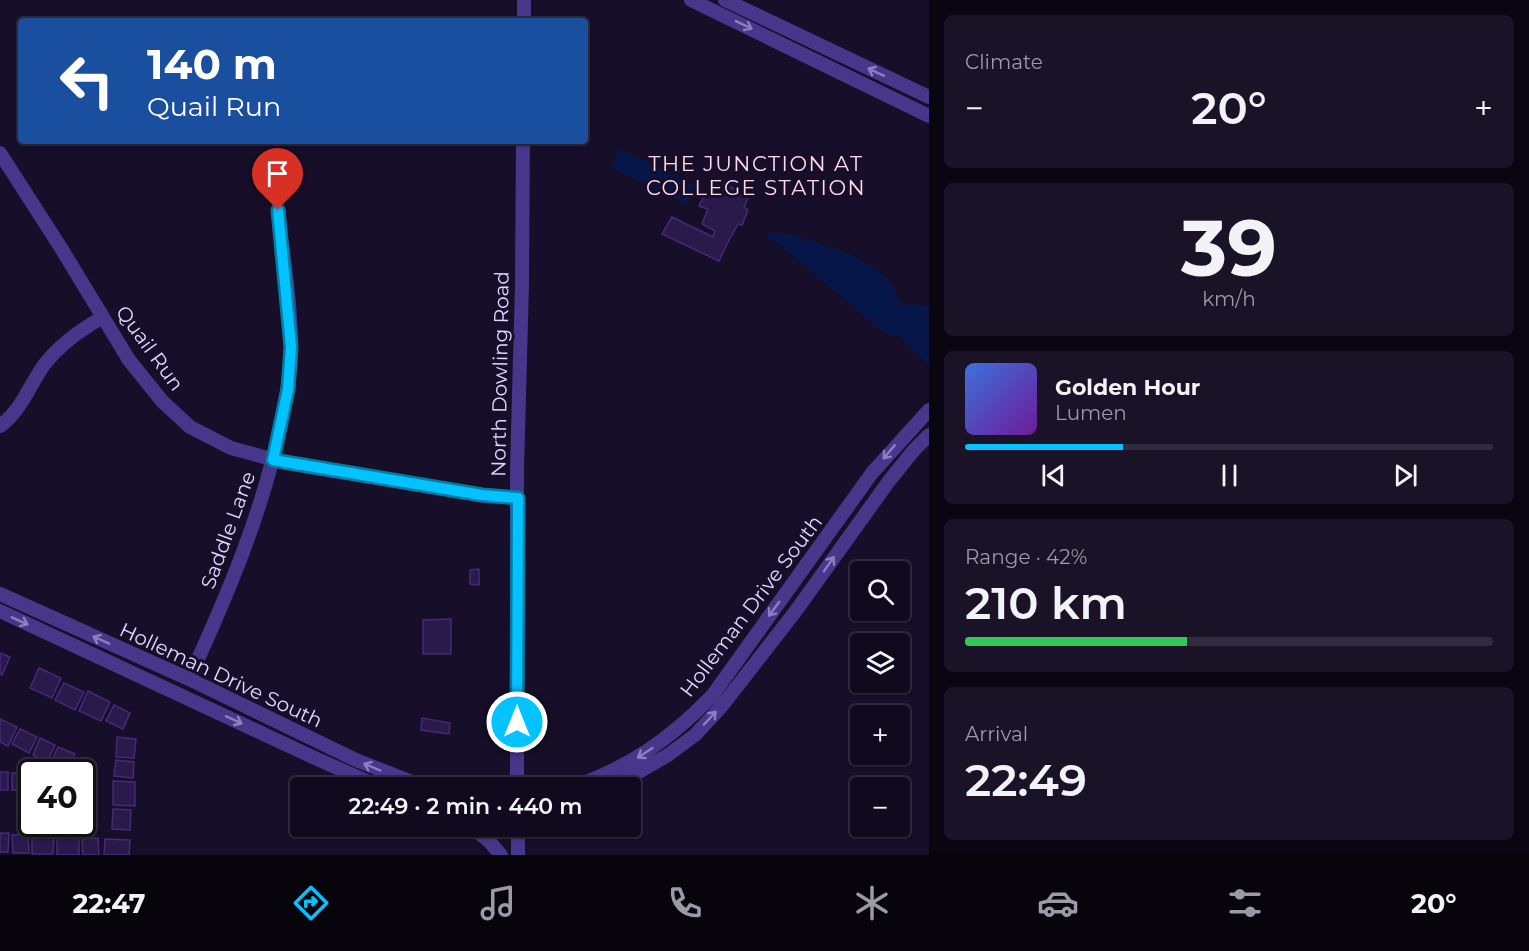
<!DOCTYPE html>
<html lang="en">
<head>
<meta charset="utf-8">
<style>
  body { margin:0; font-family:Montserrat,sans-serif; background:#1a1328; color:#f1f3f6; height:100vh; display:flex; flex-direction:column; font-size:22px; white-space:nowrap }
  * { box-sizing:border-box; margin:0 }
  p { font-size:20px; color:#9c9aa4 }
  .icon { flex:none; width:33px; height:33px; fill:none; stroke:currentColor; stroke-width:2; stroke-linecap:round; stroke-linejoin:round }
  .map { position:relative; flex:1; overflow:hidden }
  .panel { display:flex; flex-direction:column; gap:15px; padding:15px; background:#090611; width:600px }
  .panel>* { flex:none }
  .hud { position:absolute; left:18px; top:18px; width:570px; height:126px; border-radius:6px; box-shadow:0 2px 4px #0004,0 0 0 2px #302b3d; background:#1a4fa0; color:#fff; overflow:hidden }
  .buttons { position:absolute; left:850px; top:561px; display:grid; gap:12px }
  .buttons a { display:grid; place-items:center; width:60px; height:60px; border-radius:6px; background:#110a1f; box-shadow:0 2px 4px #0004,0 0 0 2px #302b3d; font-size:30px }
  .speed { position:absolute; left:18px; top:759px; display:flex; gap:12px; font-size:30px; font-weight:700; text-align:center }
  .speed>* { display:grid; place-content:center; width:78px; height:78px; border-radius:50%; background:#110a1f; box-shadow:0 2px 4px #0004,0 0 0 2px #302b3d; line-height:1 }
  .speed .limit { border:3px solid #111; border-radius:9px; background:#fff; color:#111 }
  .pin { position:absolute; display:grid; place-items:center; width:51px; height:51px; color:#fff; margin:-62px -26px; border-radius:50% 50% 50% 0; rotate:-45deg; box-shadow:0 0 6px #0007 }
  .pin .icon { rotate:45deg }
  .me { position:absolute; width:66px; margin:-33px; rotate:0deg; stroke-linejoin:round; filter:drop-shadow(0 0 4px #0008) }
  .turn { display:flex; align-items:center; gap:21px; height:126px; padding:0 30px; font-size:27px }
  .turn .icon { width:78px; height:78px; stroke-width:2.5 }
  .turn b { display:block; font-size:42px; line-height:51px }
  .big { font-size:45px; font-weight:600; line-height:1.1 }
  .panel .tile { flex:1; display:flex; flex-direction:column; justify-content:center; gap:9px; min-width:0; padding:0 21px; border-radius:9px; background:#1a1328 }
  .panel .dial { align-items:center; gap:0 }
  .dial b { font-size:78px; line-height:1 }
  .song { display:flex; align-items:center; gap:18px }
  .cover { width:72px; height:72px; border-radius:9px; background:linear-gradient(135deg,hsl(220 70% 55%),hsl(280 70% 35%)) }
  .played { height:6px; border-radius:3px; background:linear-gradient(90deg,#02c2ff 30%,#302b3d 30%) }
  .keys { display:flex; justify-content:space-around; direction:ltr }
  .heat { display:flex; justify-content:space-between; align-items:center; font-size:33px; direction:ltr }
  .charge { height:9px; border-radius:4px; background:linear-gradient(90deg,#34c759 42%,#302b3d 0) }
  .trip { position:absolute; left:290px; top:777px; width:351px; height:60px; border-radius:6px; background:#110a1f; box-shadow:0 2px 4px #0004,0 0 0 2px #302b3d; font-weight:600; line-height:60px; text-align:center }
  .menu { display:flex; height:96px; justify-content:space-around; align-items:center; background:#07040c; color:#9c9aa4 }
  .menu .icon { width:42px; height:42px }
  .menu .current { color:#02c2ff }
  .menu b { font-size:27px; color:#f1f3f6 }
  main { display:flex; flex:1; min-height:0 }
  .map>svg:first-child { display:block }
  .water { fill:#071649 }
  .building { fill:#2a194b; stroke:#452a78; stroke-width:1.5 }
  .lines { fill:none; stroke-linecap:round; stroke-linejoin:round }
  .minor { stroke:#46378b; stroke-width:14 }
  .oneway { stroke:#8c7fbf }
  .route-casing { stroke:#017ea6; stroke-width:15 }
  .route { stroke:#02c2ff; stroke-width:10 }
  .labels { text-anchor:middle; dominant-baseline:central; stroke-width:6; stroke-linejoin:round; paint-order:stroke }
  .street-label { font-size:20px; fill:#e1d6ff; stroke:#170e29 }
  .neighbourhood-label { font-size:21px; letter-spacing:1.5px; fill:#ffd8eb; stroke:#170e29 }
</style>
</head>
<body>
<main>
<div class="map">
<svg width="929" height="855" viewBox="0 0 929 855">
  <rect width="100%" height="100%" fill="#170e29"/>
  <path class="water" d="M620,149L696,186L687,205L611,167Z
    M769,232L796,235L852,255L886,276L903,306L912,303L929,307V364L919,357L899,335L886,334L776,242L767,237Z"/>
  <path class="building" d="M718,182L750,195L744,207L748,210L742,225L738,224L727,244L719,261L662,234L672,217L713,237L715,231L702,224L708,209L699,206L705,194L713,195Z
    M479,569V585L470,584V570Z
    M451,619V654H423V620Z
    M0,653L10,657L2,675L0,674Z
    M39,668L61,678L52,698L30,688Z
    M64,683L84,692L75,710L55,700Z
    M88,691L110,702L101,721L79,711Z
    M114,705L130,713L123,729L106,721Z
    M422,718L450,723L449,734L421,730Z
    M0,719L17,727L8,746L0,742Z
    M20,729L37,737L29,753L12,744Z
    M117,737L136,739L134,758L116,757Z
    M40,738L55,745L47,762L33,755Z
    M58,747L75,754L66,771L50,764Z
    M116,760L134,762L133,778L114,776Z
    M0,772H8V790H0Z
    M12,773L31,774L30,791L12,790Z
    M113,781L135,782V806L113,805Z
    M113,809L131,810L130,830L112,829Z
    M0,833H9L8,852H0Z
    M28,834L29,853H13L12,835Z
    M32,835L54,836L53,854H32Z
    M57,837H79V855H57Z
    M98,838L99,855H83L82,839Z
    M105,839L130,840L129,855H104Z"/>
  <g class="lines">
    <path class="minor" d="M691,0L929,116
      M725,0L929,97
      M524,21V0
      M0,153L61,248L129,360L162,401L190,427L231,448L286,463L482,495L518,498
      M0,426C21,411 29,386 44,365C60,344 80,330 103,317
      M0,594L189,679L356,760L427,788
      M0,611L317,759L382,788
      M189,679C227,596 263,512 281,423C286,397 291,372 291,346C291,301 283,255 278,210
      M517,788V468L522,284L523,141
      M571,788C631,766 668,741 712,696L872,473L929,410
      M611,788L668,755L695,735L721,707L795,612L889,481L914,450L929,435
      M470,826L489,841L501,855
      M518,826V855"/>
  </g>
  <defs><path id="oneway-shaft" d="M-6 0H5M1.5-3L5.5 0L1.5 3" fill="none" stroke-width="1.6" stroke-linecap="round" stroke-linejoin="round" transform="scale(1.5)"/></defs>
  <g class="oneway">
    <use href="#oneway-shaft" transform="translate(744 25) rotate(26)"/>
    <use href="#oneway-shaft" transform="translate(876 72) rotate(-155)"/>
    <use href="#oneway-shaft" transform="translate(889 452) rotate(130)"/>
    <use href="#oneway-shaft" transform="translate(829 564) rotate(-55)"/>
    <use href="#oneway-shaft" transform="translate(774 609) rotate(126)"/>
    <use href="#oneway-shaft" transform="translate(20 621) rotate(24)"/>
    <use href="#oneway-shaft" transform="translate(101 640) rotate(-156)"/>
    <use href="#oneway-shaft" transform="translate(710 718) rotate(-47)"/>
    <use href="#oneway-shaft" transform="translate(234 720) rotate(25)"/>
    <use href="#oneway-shaft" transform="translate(645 753) rotate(147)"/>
    <use href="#oneway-shaft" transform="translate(372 767) rotate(-157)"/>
  </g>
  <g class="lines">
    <g class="route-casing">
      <path id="route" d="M278,210L291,347L288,389L273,460L482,495L518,498L517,722"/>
    </g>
    <use href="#route" class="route"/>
  </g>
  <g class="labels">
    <g class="street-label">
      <text transform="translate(150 348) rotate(54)">Quail Run</text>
      <text transform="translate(500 374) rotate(-89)">North Dowling Road</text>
      <text transform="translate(228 530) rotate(-70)">Saddle Lane</text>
      <text transform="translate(751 606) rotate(-53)">Holleman Drive South</text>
      <text transform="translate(221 675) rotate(25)">Holleman Drive South</text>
    </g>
    <g class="neighbourhood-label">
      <text x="756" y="163">THE JUNCTION AT<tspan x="756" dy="24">COLLEGE STATION</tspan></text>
    </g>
  </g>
</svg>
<div class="buttons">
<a><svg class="icon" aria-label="search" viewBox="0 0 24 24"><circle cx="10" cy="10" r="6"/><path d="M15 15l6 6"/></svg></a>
<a><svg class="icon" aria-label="layers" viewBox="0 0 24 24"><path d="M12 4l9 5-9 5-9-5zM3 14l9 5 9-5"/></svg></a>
<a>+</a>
<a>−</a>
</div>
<div class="speed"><div class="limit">40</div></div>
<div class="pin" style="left:278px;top:210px;background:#d93025"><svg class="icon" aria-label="arrive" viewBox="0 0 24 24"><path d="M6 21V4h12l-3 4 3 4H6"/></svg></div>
<svg class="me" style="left:517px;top:722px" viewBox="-20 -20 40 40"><circle r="17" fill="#02c2ff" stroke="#fff" stroke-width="3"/><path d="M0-11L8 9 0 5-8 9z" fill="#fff"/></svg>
<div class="trip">22:49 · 2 min · 440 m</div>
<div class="hud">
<div class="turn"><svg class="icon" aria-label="left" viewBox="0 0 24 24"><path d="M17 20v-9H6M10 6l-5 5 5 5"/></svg><div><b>140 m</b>Quail Run</div></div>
</div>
</div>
<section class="panel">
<div class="tile"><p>Climate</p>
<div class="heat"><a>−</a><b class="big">20°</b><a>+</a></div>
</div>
<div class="tile dial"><b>39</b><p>km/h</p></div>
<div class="tile">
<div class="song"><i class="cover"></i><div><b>Golden Hour</b><p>Lumen</p></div></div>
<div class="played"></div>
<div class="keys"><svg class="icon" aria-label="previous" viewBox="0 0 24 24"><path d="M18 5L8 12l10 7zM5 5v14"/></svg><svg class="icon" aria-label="pause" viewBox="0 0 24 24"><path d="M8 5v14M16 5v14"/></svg><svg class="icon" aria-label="next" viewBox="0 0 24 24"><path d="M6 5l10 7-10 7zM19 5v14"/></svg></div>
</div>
<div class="tile"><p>Range · 42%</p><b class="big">210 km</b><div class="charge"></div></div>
<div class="tile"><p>Arrival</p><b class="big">22:49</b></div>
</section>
</main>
<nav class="menu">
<b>22:47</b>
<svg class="icon current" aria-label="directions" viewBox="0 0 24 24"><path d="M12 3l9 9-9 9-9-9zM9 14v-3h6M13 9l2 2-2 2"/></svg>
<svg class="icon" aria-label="music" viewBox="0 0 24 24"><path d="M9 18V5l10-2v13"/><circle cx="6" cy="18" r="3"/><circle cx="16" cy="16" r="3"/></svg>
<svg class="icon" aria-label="phone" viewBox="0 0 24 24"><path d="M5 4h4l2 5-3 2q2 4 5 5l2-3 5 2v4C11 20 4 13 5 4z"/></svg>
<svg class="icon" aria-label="climate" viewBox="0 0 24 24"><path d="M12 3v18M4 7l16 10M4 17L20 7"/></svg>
<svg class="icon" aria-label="car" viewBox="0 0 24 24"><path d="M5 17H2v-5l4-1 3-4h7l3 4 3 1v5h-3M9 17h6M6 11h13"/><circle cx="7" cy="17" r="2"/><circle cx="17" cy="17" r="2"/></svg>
<svg class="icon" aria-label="filters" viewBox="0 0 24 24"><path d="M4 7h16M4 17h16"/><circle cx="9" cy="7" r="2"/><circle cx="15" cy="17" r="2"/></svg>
<b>20°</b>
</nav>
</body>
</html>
